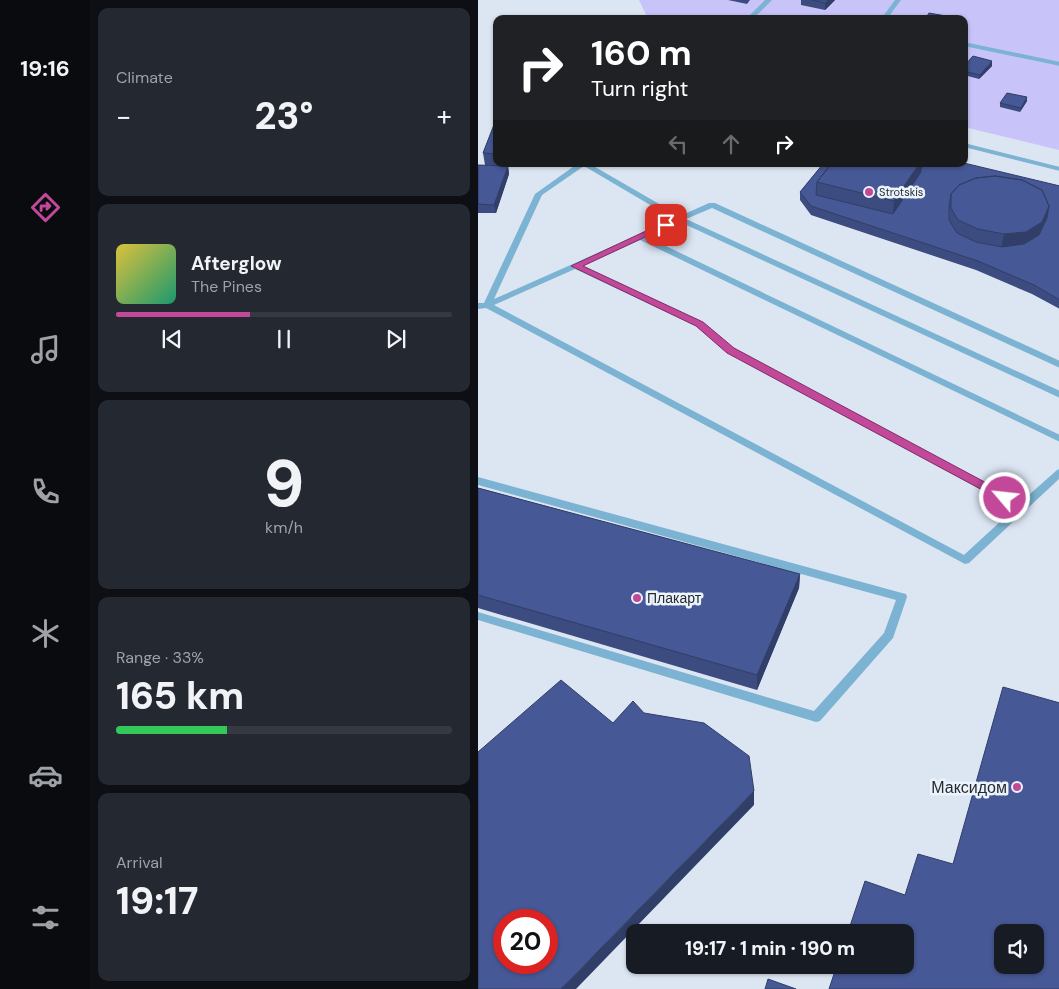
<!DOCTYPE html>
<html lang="en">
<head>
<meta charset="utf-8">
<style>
  body { margin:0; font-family:"DM Sans",sans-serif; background:#242831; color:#f1f3f6; height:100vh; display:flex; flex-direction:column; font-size:19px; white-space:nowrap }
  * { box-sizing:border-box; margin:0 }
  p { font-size:16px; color:#9ea1a6 }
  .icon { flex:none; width:28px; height:28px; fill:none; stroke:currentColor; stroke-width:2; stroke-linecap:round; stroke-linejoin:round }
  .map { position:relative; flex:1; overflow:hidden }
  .details { display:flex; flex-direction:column; gap:8px; padding:8px; background:#0d0f14; width:388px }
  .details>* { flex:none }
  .guide { position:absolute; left:15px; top:15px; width:475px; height:152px; border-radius:10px; box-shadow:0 1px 4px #0004; background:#202124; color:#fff; overflow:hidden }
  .controls { position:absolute; left:516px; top:924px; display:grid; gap:10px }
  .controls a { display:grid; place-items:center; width:50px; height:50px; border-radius:10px; background:#171b24; box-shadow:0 1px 4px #0004; font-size:25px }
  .speed { position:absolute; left:15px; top:909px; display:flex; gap:10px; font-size:25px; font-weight:700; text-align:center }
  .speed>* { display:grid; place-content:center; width:65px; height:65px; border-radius:50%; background:#171b24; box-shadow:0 1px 4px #0004; line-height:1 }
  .speed .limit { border:8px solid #d22; background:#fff; color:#111 }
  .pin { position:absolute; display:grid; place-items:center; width:42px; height:42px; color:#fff; margin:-21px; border-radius:10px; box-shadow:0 2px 8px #0006 }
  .me { position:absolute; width:55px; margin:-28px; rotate:298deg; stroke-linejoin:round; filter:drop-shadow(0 0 4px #0008) }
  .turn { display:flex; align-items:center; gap:18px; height:105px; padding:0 15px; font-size:22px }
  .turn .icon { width:65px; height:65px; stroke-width:2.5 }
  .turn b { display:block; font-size:35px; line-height:42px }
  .lanes { display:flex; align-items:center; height:48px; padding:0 15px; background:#0003; justify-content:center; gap:25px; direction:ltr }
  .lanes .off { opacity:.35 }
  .big { font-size:38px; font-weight:800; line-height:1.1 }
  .details .tile { flex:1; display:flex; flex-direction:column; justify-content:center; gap:8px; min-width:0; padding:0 18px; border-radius:10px; background:#242831 }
  .details .dial { align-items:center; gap:0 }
  .dial b { font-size:65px; line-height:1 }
  .song { display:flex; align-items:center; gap:15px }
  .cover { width:60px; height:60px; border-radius:8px; background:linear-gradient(135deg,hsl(50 70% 55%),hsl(160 70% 35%)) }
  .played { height:5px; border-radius:2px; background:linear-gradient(90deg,#c2489a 40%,#363941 40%) }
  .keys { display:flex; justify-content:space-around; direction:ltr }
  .heat { display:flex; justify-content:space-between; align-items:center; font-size:28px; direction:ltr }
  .charge { height:8px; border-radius:4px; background:linear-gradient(90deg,#34c759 33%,#363941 0) }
  .trip { position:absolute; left:148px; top:924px; width:288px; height:50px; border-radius:10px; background:#171b24; box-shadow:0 1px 4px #0004; font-weight:800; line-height:50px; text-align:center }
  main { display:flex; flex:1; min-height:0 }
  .tabs { display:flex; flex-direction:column; width:90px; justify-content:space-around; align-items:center; background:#090b0e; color:#9ea1a6 }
  .tabs .icon { width:35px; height:35px }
  .tabs .on { color:#c2489a }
  .tabs b { font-size:22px; color:#f1f3f6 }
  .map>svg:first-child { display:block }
  .green { fill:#c8c4f9 }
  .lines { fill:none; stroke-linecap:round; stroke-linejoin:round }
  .lane { fill:#7cb3d2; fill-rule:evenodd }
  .wall { fill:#3c4c80 }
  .shaded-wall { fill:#313e68 }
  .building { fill:#465895; stroke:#313e68; fill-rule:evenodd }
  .route { fill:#c2489a; stroke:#7e2f64 }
  .poi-dot { fill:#c2489a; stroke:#ebf3fd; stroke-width:2 }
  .labels { text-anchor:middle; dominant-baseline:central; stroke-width:5; stroke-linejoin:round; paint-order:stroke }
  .far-poi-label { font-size:11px; fill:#262a2e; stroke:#ebf3fd; text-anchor:start }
  .poi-label { font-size:14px; fill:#262a2e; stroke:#ebf3fd; text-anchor:start }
  .near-poi-label { font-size:16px; fill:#262a2e; stroke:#ebf3fd; text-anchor:end }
</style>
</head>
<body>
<main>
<nav class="tabs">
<b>19:16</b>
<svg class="icon on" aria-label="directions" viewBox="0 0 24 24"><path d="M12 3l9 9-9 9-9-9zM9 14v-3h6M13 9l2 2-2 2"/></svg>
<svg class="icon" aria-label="music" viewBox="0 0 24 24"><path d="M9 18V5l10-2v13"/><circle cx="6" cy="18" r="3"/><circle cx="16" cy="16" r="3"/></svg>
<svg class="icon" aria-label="phone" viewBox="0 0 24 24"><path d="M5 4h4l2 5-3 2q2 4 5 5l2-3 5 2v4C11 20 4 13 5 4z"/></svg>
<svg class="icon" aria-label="climate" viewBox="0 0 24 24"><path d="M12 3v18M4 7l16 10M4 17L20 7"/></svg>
<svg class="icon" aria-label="car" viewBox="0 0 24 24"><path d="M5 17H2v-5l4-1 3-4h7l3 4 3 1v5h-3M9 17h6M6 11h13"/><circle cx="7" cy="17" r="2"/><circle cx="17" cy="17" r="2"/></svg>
<svg class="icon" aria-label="filters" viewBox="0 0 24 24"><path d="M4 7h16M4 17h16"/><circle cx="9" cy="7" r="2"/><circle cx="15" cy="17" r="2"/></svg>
</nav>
<section class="details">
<div class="tile"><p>Climate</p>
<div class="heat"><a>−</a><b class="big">23°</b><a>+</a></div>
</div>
<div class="tile">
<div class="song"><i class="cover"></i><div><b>Afterglow</b><p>The Pines</p></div></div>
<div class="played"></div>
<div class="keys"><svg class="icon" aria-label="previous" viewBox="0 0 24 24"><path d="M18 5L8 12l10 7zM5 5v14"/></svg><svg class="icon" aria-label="pause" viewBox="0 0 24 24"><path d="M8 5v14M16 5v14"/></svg><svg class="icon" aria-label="next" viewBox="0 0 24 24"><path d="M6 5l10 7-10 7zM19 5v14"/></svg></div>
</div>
<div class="tile dial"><b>9</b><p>km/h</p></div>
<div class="tile"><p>Range · 33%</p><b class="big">165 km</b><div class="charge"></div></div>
<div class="tile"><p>Arrival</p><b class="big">19:17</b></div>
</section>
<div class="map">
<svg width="582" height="989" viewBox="0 0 582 989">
  <rect width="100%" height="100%" fill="#dce6f3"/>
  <path class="green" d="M161,0H581V150L486,127V19H170Z"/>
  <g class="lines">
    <path class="lane" d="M287,0H294L275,19H268Z
      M417,0H423L409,19H403Z
      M486,42L582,62V66L486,46Z
      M486,143L582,167V171L486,147Z
      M99,164H112L202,216L231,203H237L582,361V368L234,208L208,219L582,391V398L202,222L169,237L582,435V442L162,240L104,266L224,322L256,349L543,502L579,470L582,469V478L491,563L487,564L8,308L0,309V303H6L57,194ZM106,166L196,219L16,299L64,195ZM97,269L218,326L250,353L537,508L486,555L16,305Z
      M0,477L424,593L428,594L429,597L415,638L342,721L338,722L0,620V612L336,711L406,633L418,600L0,485Z"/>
  </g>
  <path class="wall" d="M250,0H272L269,4Z
    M323,0H357L347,10L323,5Z
    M486,66H514L501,79L486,75Z
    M549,101L542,112L522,107V103Z
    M19,117V164H79L78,167L7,165L5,153Z
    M345,164L582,186V309L554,294L498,270L333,215L322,200V192Z
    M0,165L30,166L31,174L18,213H0Z
    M0,488L322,574L321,588L279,690L0,608Z"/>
  <path class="shaded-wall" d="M350,0H357L347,10V3Z
    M514,61V66L501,79L502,75Z
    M549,97V101L542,112L543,108Z
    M441,164H444L442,180L414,222L416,201Z
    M30,166L31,174L18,213L16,205Z
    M571,206L567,227L560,243L522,256L526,234Z
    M322,574L321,588L279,690V675Z
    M276,791V805L98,989H83Z"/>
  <path class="building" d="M334,0H350L347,3Z
    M451,13L468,16L467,19H447Z
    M495,56L514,61L502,75L486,71V66Z
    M529,93L549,97L543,108L522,103Z
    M19,117V154L5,153Z
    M486,163L582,186V300L556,285L500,261L333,206L322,192L345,164H353L339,182L338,195L415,214L443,172L444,164ZM517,176L544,180L564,190L571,206L569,218L561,235L546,244L524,247L498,242L479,233L471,220V207L473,194L481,185L498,178Z
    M353,164H441L416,201L339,182Z
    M0,165L30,166L16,205L0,204Z
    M517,176L544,180L564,190L571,206L564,222L548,232L526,234L500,229L480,220L473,208V194L481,185L498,178Z
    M0,488L322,574L279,675L0,595Z
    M83,680L135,723L155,701L166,713L226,723L271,756L276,791L83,989H0V752ZM26,920H69V962H26Z
    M525,687L582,703V989H351L359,965H426V932H370L387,881L427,895L440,854L475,864ZM525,932H558V965H525Z
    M290,979L318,989H287Z"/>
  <path class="route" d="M185,223H192L193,225L105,266L225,322L256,348L531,495L533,498L531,500H523L249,353L218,326L93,266Z"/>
  <g class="poi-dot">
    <circle cx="391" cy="192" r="5"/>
    <circle cx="159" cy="598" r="5"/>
    <circle cx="539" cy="787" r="5"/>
  </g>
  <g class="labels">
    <g class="far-poi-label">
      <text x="401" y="192">Strotskis</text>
    </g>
    <g class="poi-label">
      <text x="169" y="598">Плакарт</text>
    </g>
    <g class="near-poi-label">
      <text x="529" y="787">Максидом</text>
    </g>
  </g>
</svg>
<div class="controls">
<a><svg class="icon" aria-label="sound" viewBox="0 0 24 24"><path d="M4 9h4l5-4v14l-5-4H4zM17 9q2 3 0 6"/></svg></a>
</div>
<div class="speed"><div class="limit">20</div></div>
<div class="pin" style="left:188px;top:225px;background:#d93025"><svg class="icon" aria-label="arrive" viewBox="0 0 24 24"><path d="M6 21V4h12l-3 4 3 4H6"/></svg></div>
<svg class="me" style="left:527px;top:498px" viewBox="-20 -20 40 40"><circle r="17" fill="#c2489a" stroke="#fff" stroke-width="3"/><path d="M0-11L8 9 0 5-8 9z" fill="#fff"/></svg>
<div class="trip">19:17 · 1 min · 190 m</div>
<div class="guide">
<div class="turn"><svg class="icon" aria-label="right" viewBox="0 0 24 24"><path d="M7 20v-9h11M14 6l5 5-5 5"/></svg><div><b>160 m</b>Turn right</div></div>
<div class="lanes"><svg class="icon off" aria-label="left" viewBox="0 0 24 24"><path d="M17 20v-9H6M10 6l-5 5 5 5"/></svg><svg class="icon off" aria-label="ahead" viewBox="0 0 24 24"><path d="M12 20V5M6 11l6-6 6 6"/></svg><svg class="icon" aria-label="right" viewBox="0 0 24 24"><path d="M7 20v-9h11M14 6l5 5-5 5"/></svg></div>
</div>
</div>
</main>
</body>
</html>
